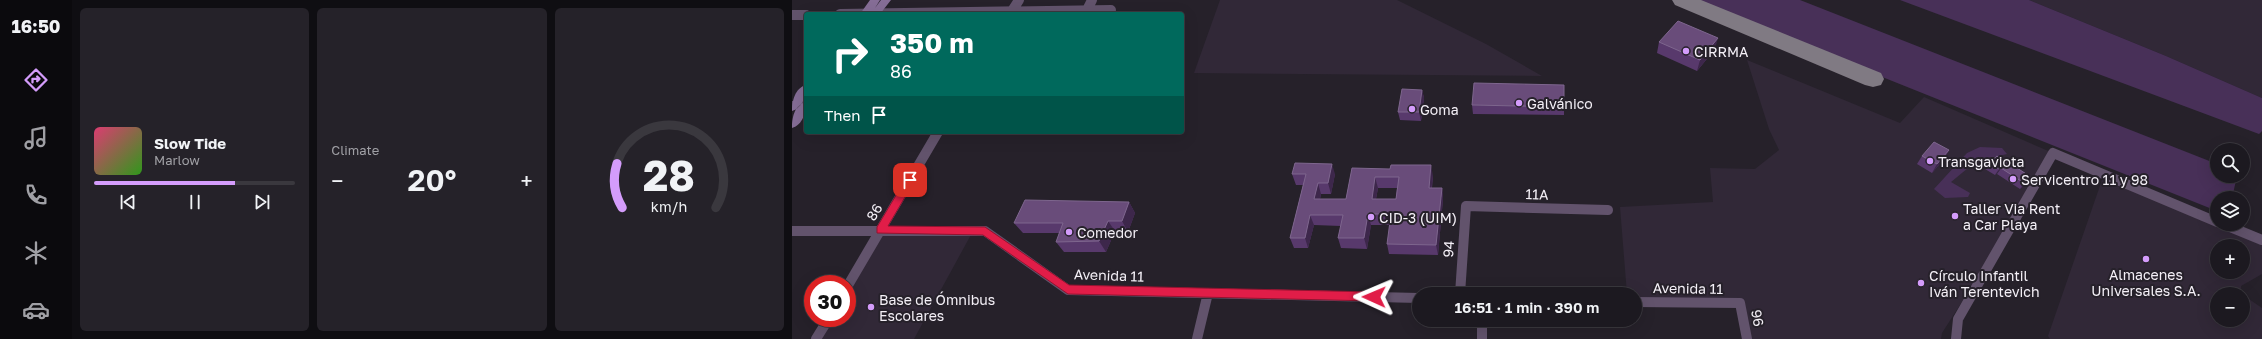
<!DOCTYPE html>
<html lang="en">
<head>
<meta charset="utf-8">
<style>
  body { margin:0; font-family:"Golos Text",sans-serif; background:#252229; color:#f1f3f6; height:100vh; display:flex; flex-direction:column; font-size:15px; white-space:nowrap }
  * { box-sizing:border-box; margin:0 }
  p { font-size:13px; color:#a0a0a5 }
  .icon { flex:none; width:22px; height:22px; fill:none; stroke:currentColor; stroke-width:2; stroke-linecap:round; stroke-linejoin:round }
  .map { position:relative; flex:1; overflow:hidden }
  .panel { display:flex; flex-direction:column; gap:8px; padding:8px; background:#0f0e12; width:720px }
  .panel>* { flex:none }
  .guide { position:absolute; left:12px; top:12px; width:380px; height:122px; border-radius:4px; box-shadow:0 4px 16px #0002,0 0 0 1px #3a383e; background:#00695c; color:#fff; overflow:hidden }
  .controls { position:absolute; left:1418px; top:143px; display:grid; gap:8px }
  .controls a { display:grid; place-items:center; width:40px; height:40px; border-radius:50%; background:#1c1920; box-shadow:0 4px 16px #0002,0 0 0 1px #3a383e; font-size:20px }
  .speed { position:absolute; left:12px; top:275px; display:flex; gap:8px; font-size:20px; font-weight:700; text-align:center }
  .speed>* { display:grid; place-content:center; width:52px; height:52px; border-radius:50%; background:#1c1920; box-shadow:0 4px 16px #0002,0 0 0 1px #3a383e; line-height:1 }
  .speed .limit { border:6px solid #d22; background:#fff; color:#111 }
  .pin { position:absolute; display:grid; place-items:center; width:34px; height:34px; color:#fff; margin:-17px; border-radius:8px; box-shadow:0 2px 6px #0006 }
  .me { position:absolute; width:44px; margin:-22px; rotate:271deg; stroke-linejoin:round; filter:drop-shadow(0 0 3px #0008) }
  .turn { display:flex; align-items:center; gap:14px; height:84px; padding:0 20px; font-size:18px }
  .turn .icon { width:52px; height:52px; stroke-width:2.5 }
  .turn b { display:block; font-size:28px; line-height:34px }
  .then { display:flex; align-items:center; height:38px; padding:0 20px; background:#0003; gap:8px; font-size:15px }
  .big { font-size:30px; font-weight:600; line-height:1.1 }
  .panel .card { flex:1; display:flex; flex-direction:column; justify-content:center; gap:6px; min-width:0; padding:0 14px; border-radius:6px; background:#252229 }
  .panel .dial { align-items:center; gap:0 }
  .dial svg { height:104px; overflow:visible; fill:none; stroke:#3a383e; stroke-width:7; stroke-linecap:round; text-anchor:middle }
  .dial text { fill:#f1f3f6; stroke:none }
  .song { display:flex; align-items:center; gap:12px }
  .cover { width:48px; height:48px; border-radius:6px; background:linear-gradient(135deg,hsl(340 70% 55%),hsl(110 70% 35%)) }
  .played { height:4px; border-radius:2px; background:linear-gradient(90deg,#d49cfb 70%,#3a383e 70%) }
  .keys { display:flex; justify-content:space-around; direction:ltr }
  .heat { display:flex; justify-content:space-between; align-items:center; font-size:22px; direction:ltr }
  .panel .tiles { flex:1; display:grid; gap:8px; grid-template-columns:repeat(3,1fr) }
  .trip { position:absolute; left:620px; top:287px; width:230px; height:40px; border-radius:20px; background:#1c1920; box-shadow:0 4px 16px #0002,0 0 0 1px #3a383e; font-weight:600; line-height:40px; text-align:center }
  main { display:flex; flex:1; min-height:0 }
  .tab-bar { display:flex; flex-direction:column; width:72px; justify-content:space-around; align-items:center; background:#0b0a0d; color:#a0a0a5 }
  .tab-bar .icon { width:28px; height:28px }
  .tab-bar .on { color:#d49cfb }
  .tab-bar b { font-size:18px; color:#f1f3f6 }
  .map>svg:first-child { display:block }
  .built { fill:#312837; fill-rule:evenodd }
  .green { fill:#483058 }
  .lines { fill:none; stroke-linecap:round; stroke-linejoin:round }
  .taxiway { fill:#807a83; fill-rule:evenodd }
  .minor { stroke:#62536c; stroke-width:10 }
  .tertiary { fill:#62536c; fill-rule:evenodd }
  .secondary { fill:#856d96; fill-rule:evenodd }
  .wall { fill:#58396c; fill-rule:evenodd }
  .shaded-wall { fill:#3d274b }
  .building { fill:#694c7a; stroke:#7e668e; fill-rule:evenodd }
  .route { fill:#e11d48; stroke:#92132f }
  .poi-dot { fill:#d49cfb; stroke:#26212a; stroke-width:1.5 }
  .labels { text-anchor:middle; dominant-baseline:central; stroke-width:4; stroke-linejoin:round; paint-order:stroke }
  .poi-label { font-size:14px; fill:#f4f0f7; stroke:#26212a; text-anchor:start }
  .street-label { font-size:14px; fill:#f4f0f7; stroke:#26212a }
</style>
</head>
<body>
<main>
<nav class="tab-bar">
<b>16:50</b>
<svg class="icon on" aria-label="directions" viewBox="0 0 24 24"><path d="M12 3l9 9-9 9-9-9zM9 14v-3h6M13 9l2 2-2 2"/></svg>
<svg class="icon" aria-label="music" viewBox="0 0 24 24"><path d="M9 18V5l10-2v13"/><circle cx="6" cy="18" r="3"/><circle cx="16" cy="16" r="3"/></svg>
<svg class="icon" aria-label="phone" viewBox="0 0 24 24"><path d="M5 4h4l2 5-3 2q2 4 5 5l2-3 5 2v4C11 20 4 13 5 4z"/></svg>
<svg class="icon" aria-label="climate" viewBox="0 0 24 24"><path d="M12 3v18M4 7l16 10M4 17L20 7"/></svg>
<svg class="icon" aria-label="car" viewBox="0 0 24 24"><path d="M5 17H2v-5l4-1 3-4h7l3 4 3 1v5h-3M9 17h6M6 11h13"/><circle cx="7" cy="17" r="2"/><circle cx="17" cy="17" r="2"/></svg>
</nav>
<section class="panel">
<div class="tiles">
<div class="card">
<div class="song"><i class="cover"></i><div><b>Slow Tide</b><p>Marlow</p></div></div>
<div class="played"></div>
<div class="keys"><svg class="icon" aria-label="previous" viewBox="0 0 24 24"><path d="M18 5L8 12l10 7zM5 5v14"/></svg><svg class="icon" aria-label="pause" viewBox="0 0 24 24"><path d="M8 5v14M16 5v14"/></svg><svg class="icon" aria-label="next" viewBox="0 0 24 24"><path d="M6 5l10 7-10 7zM19 5v14"/></svg></div>
</div>
<div class="card"><p>Climate</p>
<div class="heat"><a>−</a><b class="big">20°</b><a>+</a></div>
</div>
<div class="card dial"><svg viewBox="0 0 100 80">
<path d="M14 69A42 42 0 1 1 86 69"/>
<path d="M14 69A42 42 0 0 1 10 35" stroke="#d49cfb"/>
<text x="50" y="56" font-size="32" font-weight="700">28</text>
<text x="50" y="72" font-size="11">km/h</text>
</svg></div>
</div>
</section>
<div class="map">
<svg width="1470" height="339" viewBox="0 0 1470 339">
  <rect width="100%" height="100%" fill="#26212a"/>
  <path class="built" d="M428,0H605L694,44L750,76L402,73Z
    M1237,0H1470V98L1374,56Z
    M955,60L1108,123L1132,97L1261,153L1209,241L1150,333L1149,339H955L948,303L843,302V294H835L828,207L921,202L918,168L963,169L987,150L977,129Z
    M1311,177L1470,244V274L1449,286V294H1425V320H1451V295L1470,308V339H1258L1256,336ZM1425,246H1451V272H1425Z
    M89,230L181,231L122,339H24L37,318H55V287Z"/>
  <path class="green" d="M898,0H1008L1425,164V176H1445L1440,198H1425V211Z
    M1108,0H1237L1374,56L1470,98V131L1467,134Z
    M1188,147L1210,148L1215,154L1193,159L1176,168L1159,182L1178,193L1176,197L1153,198L1142,189L1175,153Z"/>
  <g class="lines">
    <path class="taxiway" d="M880,0H909L1089,73L1092,79L1089,85L1081,87L1073,85L883,5Z"/>
    <path class="minor" d="M295,10L300,0
      M48,14L319,10
      M218,14L227,0
      M0,15H14
      M1431,224L1470,240
      M0,231H193L276,290L627,298
      M55,287L146,132
      M668,294L674,206L816,210
      M843,302L948,303L955,339
      M690,320V339
      M24,339L37,318
      M405,339L416,293
      M1164,339L1166,319L1261,153L1425,222"/>
    <path class="tertiary" d="M14,100V108L0,109V101Z"/>
    <path class="secondary" d="M78,0H88L83,8L89,0H99L88,14H68Z
      M14,85C14,95 11,108 0,111C0,101 3,88 14,85Z
      M14,102C14,112 11,125 0,128C0,118 2,105 14,102Z"/>
  </g>
  <path class="wall" d="M867,42L923,49L905,71L865,53Z
    M630,90L632,98L629,121L608,120L606,112Z
    M680,105L772,107V115L681,114Z
    M1157,150L1152,159L1140,173L1125,164L1130,156Z
    M1214,161L1235,183L1228,189L1205,174Z
    M1197,163H1213L1203,175L1193,169Z
    M560,168L641,176L640,188H650L651,199L646,255L597,254L595,244L598,225H579L575,249L549,248L546,238L549,226L522,225L516,248H502L498,238L511,185H504L500,174H543L539,194H529L528,199H554ZM586,188H605L604,199H584Z
    M337,202L343,213L336,232L323,231L314,252H272L264,242L267,233H231L222,223Z"/>
  <path class="shaded-wall" d="M926,38L923,49L905,71L908,60Z
    M630,90L632,98L629,121L627,112Z
    M1157,150L1152,159L1140,173L1145,164Z
    M1213,163L1209,168L1203,175L1207,169Z
    M540,164L543,174L539,194L536,183Z
    M639,165L641,176L638,199L637,188Z
    M583,177L586,188L582,209L580,199Z
    M1239,177L1235,183L1228,189L1232,183Z
    M526,183L529,194L526,210L522,199Z
    M650,188L651,199L646,255L644,245Z
    M337,202L343,213L336,232L330,221Z
    M576,214L579,225L575,249L572,238Z
    M518,215L522,225L516,248L513,238Z
    M316,221L323,231L314,252L307,241Z"/>
  <path class="building" d="M886,21L926,38L908,60L867,42Z
    M682,83L772,85V107L680,105Z
    M610,89L630,90L627,112H606Z
    M1142,142L1157,150L1145,164L1130,156Z
    M1205,156L1213,163L1207,169L1197,163Z
    M1214,161L1239,177L1232,183L1209,168Z
    M503,163L540,164L536,183H526L522,199H554L560,168L598,169L599,165H639L637,188H650L644,245L595,244L599,214H576L572,238H546L551,215H518L513,238H498L514,174H500ZM583,177H607L604,199H580Z
    M233,200L337,202L330,221H316L307,241L264,242L271,223H222Z"/>
  <path class="route" d="M118,176L123,180L96,226L193,227L277,285L582,292L587,297L582,301L276,294L191,235L85,233V227L115,177Z"/>
  <g class="poi-dot">
    <circle cx="894" cy="51" r="4"/>
    <circle cx="727" cy="103" r="4"/>
    <circle cx="620" cy="109" r="4"/>
    <circle cx="1138" cy="161" r="4"/>
    <circle cx="1221" cy="179" r="4"/>
    <circle cx="1163" cy="216" r="4"/>
    <circle cx="579" cy="217" r="4"/>
    <circle cx="277" cy="232" r="4"/>
    <circle cx="1354" cy="259" r="4"/>
    <circle cx="1129" cy="283" r="4"/>
    <circle cx="79" cy="307" r="4"/>
  </g>
  <g class="labels">
    <g class="poi-label">
      <text x="902" y="51">CIRRMA</text>
      <text x="735" y="103">Galvánico</text>
      <text x="628" y="109">Goma</text>
      <text x="1146" y="161">Transgaviota</text>
      <text x="1229" y="179">Servicentro 11 y 98</text>
      <text x="1171" y="208">Taller Via Rent<tspan x="1171" dy="16">a Car Playa</tspan></text>
      <text x="587" y="217">CID-3 (UIM)</text>
      <text x="285" y="232">Comedor</text>
      <text x="1354" y="274" text-anchor="middle">Almacenes<tspan x="1354" dy="16">Universales S.A.</tspan></text>
      <text x="1137" y="275">Círculo Infantil<tspan x="1137" dy="16">Iván Terentevich</tspan></text>
      <text x="87" y="299">Base de Ómnibus<tspan x="87" dy="16">Escolares</tspan></text>
    </g>
    <g class="street-label">
      <text transform="translate(745 194) rotate(2)">11A</text>
      <text transform="translate(82 212) rotate(-59)">86</text>
      <text transform="translate(656 249) rotate(-86)">94</text>
      <text transform="translate(317 275) rotate(2)">Avenida 11</text>
      <text transform="translate(896 288) rotate(1)">Avenida 11</text>
      <text transform="translate(966 318) rotate(79)">96</text>
    </g>
  </g>
</svg>
<div class="controls">
<a><svg class="icon" aria-label="search" viewBox="0 0 24 24"><circle cx="10" cy="10" r="6"/><path d="M15 15l6 6"/></svg></a>
<a><svg class="icon" aria-label="layers" viewBox="0 0 24 24"><path d="M12 4l9 5-9 5-9-5zM3 14l9 5 9-5"/></svg></a>
<a>+</a>
<a>−</a>
</div>
<div class="speed"><div class="limit">30</div></div>
<div class="pin" style="left:118px;top:180px;background:#d93025"><svg class="icon" aria-label="arrive" viewBox="0 0 24 24"><path d="M6 21V4h12l-3 4 3 4H6"/></svg></div>
<svg class="me" style="left:582px;top:297px" viewBox="-20 -20 40 40"><path d="M0-17L14 15 0 8-14 15z" fill="#e11d48" stroke="#fff" stroke-width="4"/></svg>
<div class="trip">16:51 · 1 min · 390 m</div>
<div class="guide">
<div class="turn"><svg class="icon" aria-label="right" viewBox="0 0 24 24"><path d="M7 20v-9h11M14 6l5 5-5 5"/></svg><div><b>350 m</b>86</div></div>
<div class="then">Then<svg class="icon" aria-label="arrive" viewBox="0 0 24 24"><path d="M6 21V4h12l-3 4 3 4H6"/></svg></div>
</div>
</div>
</main>
</body>
</html>
